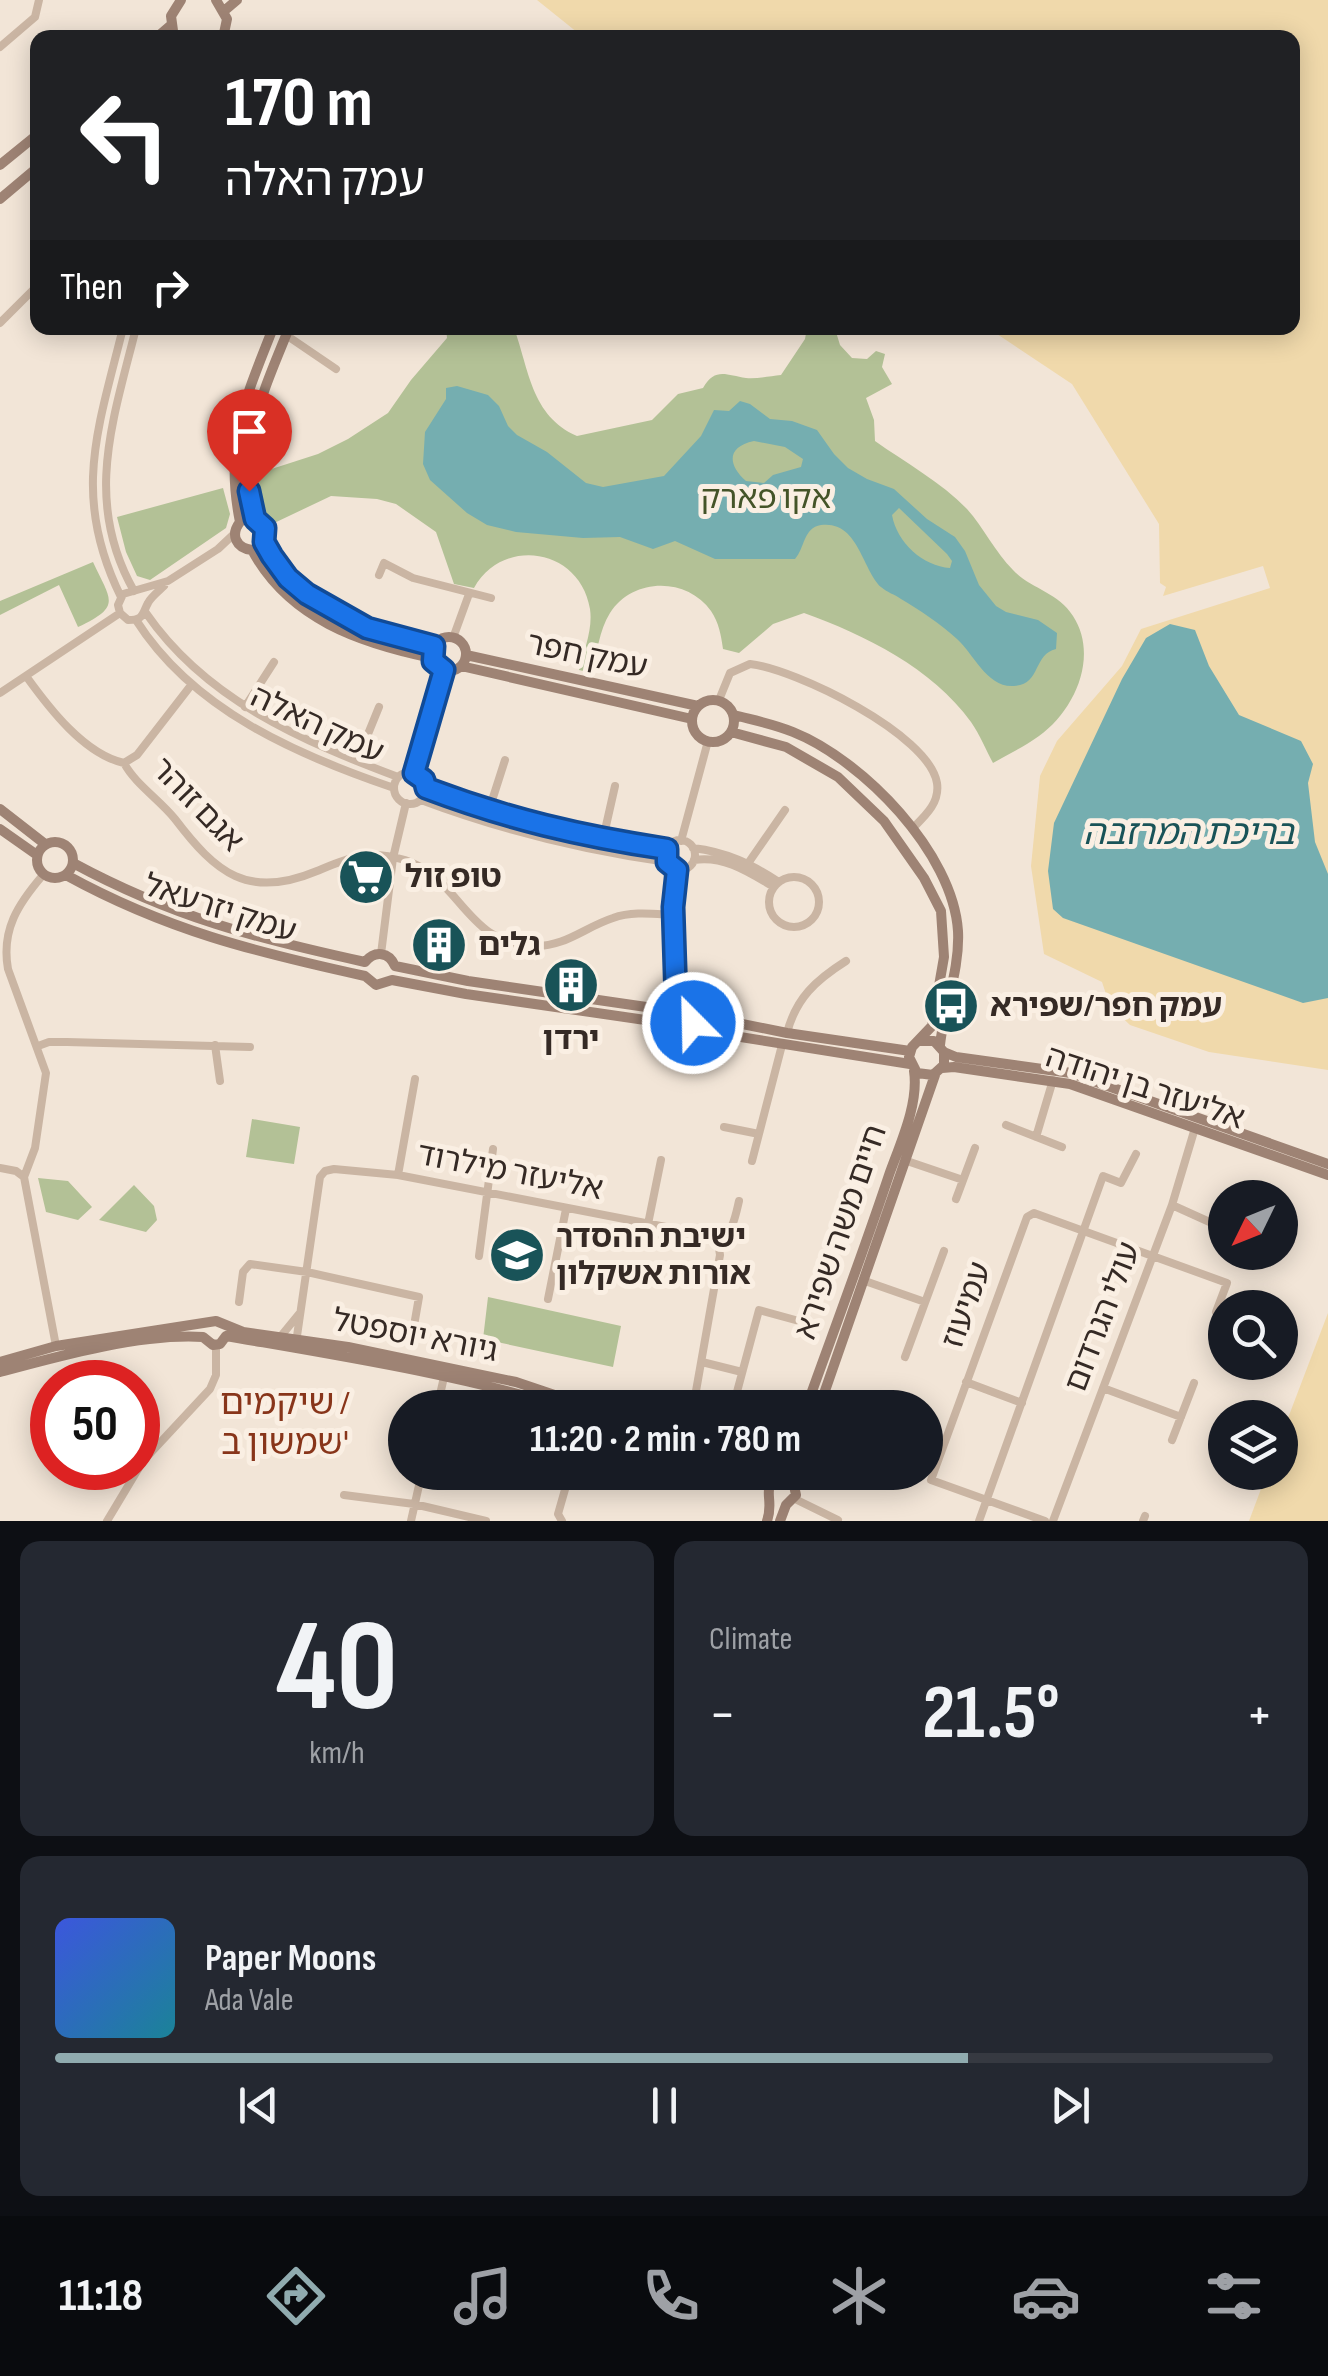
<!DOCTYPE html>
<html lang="en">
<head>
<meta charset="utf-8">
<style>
  body { margin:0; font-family:"Sofia Sans Condensed","Noto Sans Hebrew",sans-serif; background:#242831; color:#f1f3f6; height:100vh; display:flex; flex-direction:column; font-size:38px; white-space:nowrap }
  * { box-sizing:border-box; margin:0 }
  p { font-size:32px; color:#9ea1a6 }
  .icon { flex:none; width:55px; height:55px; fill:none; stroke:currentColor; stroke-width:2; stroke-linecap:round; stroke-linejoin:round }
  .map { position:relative; height:1521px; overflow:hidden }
  .drawer { display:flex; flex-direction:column; gap:20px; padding:20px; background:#0d0f14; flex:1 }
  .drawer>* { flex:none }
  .hud { position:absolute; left:30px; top:30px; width:1270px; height:305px; border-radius:20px; box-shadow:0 5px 25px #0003; background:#202124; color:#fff; overflow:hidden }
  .needle { width:65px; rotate:227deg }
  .buttons { position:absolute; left:1208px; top:1180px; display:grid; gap:20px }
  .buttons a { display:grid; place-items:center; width:90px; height:90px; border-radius:50%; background:#171b24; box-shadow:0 5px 25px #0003; font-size:50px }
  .speed { position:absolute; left:30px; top:1360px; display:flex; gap:20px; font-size:50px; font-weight:700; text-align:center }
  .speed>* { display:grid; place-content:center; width:130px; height:130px; border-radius:50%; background:#171b24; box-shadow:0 5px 25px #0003; line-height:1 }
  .speed .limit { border:15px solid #d22; background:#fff; color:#111 }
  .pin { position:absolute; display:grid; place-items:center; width:85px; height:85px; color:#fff; margin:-102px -42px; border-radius:50% 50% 50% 0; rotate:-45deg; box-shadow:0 0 10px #0007 }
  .pin .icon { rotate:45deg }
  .me { position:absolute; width:110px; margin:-55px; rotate:337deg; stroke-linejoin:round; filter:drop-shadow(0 0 8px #0008) }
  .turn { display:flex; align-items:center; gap:35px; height:210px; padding:0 30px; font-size:45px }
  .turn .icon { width:130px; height:130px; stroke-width:2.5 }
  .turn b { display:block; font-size:70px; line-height:85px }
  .then { display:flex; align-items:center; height:95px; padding:0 30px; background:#0003; gap:20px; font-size:38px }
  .big { font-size:75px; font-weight:700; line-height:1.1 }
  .drawer .card { flex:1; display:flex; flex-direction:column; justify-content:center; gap:15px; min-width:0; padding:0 35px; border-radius:20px; background:#242831 }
  .drawer .dial { align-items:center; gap:0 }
  .dial b { font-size:130px; line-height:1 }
  .song { display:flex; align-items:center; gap:30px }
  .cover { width:120px; height:120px; border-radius:15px; background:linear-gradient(135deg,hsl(230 70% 55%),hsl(190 70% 35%)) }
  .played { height:10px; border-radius:5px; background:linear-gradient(90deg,#90abaf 75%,#363941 75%) }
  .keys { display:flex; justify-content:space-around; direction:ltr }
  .heat { display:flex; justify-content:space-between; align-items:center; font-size:55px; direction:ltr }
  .drawer .tiles { flex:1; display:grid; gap:20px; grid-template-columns:1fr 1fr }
  .card:last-child { grid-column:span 2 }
  .trip { position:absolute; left:388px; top:1390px; width:555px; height:100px; border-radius:50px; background:#171b24; box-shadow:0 5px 25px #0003; font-weight:700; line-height:100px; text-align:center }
  .tab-bar { display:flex; height:160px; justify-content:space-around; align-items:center; background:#090b0e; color:#9ea1a6 }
  .tab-bar .icon { width:70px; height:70px }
  .tab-bar .current { color:#90abaf }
  .tab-bar b { font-size:45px; color:#f1f3f6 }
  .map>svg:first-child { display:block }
  .green { fill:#b3c196 }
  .sand { fill:#f0d9ab }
  .water { fill:#75aeb0; fill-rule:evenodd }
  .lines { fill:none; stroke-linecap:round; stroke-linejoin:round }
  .street { stroke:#cab5a3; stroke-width:8 }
  .secondary { stroke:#9e8374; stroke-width:10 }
  .route-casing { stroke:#114b97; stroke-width:25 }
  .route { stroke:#1a73e8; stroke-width:18 }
  .labels { text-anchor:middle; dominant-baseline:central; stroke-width:10; stroke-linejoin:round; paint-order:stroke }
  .park-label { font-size:32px; fill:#445428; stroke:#faefe3 }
  .street-label { font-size:32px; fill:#352a25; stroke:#faefe3 }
  .poi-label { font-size:32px; font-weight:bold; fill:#352a25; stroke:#faefe3; text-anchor:start }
  .water-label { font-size:35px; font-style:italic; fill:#195358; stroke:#faefe3 }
  .neighbourhood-label { font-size:35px; fill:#88351a; stroke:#faefe3 }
</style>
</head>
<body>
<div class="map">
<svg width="1328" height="1521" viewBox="0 0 1328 1521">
  <rect width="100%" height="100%" fill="#f2e5d7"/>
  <path class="green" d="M446,328H514C529,369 531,416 577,436L652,420L678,394L703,388C715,367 726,375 746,378C757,379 770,376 781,375L805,339L807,328H827L836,332L840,345L852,358L867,359L876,351L885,354L882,367L892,384L866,398L874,420L875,441C906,463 941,482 967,509C984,528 995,552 1013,570C1031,589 1058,592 1073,616C1099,656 1075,710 1039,736C1025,746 1009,754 993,763C986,750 980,735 971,722C932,668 865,635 804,613L773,624L739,653L723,649C721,635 719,623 711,611C687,577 633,577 610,613C599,630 597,654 592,673L579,670C584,651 593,629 590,609C580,548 503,536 474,588L454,584L436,532L396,504L377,499L331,496L270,525L262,515L256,474L318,454L348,439L388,413L411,380L447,338Z
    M223,488L230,514L226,528L150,580L137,576L126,552L117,517Z
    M93,562C111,601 122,606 78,627L59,585L0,615V601Z
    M252,1119L300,1127L294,1164L246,1157Z
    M38,1178L68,1181L92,1207L78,1220L46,1212Z
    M134,1185L154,1206L157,1220L146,1232L99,1220Z
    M488,1297L621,1326L613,1367L483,1339Z"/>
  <path class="sand" d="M537,0H1328V1070L1209,1052L1130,1025L1110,1006L1102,982L1044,954L1031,866L1040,776L1057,741L1122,666L1141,629L1270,588L1263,566L1163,596L1166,587L1160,583L1159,524L1072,384L988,328H1292V38L583,37Z
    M1328,1313V1521H1249L1267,1473L1280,1472V1439Z"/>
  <path class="water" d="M457,386L488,395L499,406L508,426L517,435L547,452L586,483L603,487L664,476L701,436L714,410L729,411L740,401L750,404L770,419L792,421L817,430L834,454L848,468L867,479L894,489L927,519L955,537L965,551L979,585L996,606L1006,612L1038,620L1057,633L1056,649C1033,654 1041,685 1014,686C987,688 974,654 957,639C942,625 918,609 901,599C894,594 888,593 881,587C862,569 858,520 821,525C803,528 805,548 795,559H715L675,541L653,549L620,537L583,538L516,532L487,525L467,513L430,480L423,464L425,432L446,399V388ZM754,441L785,447L803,459L801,467L773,475L764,483L746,481C728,465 726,447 754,441ZM899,508L947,554L952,561L950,568C923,566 897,543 892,515Z
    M1170,624L1195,630L1209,666L1239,715L1301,741L1313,764L1308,783L1315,842L1328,874V998L1303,1003L1063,918L1053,909L1048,871L1054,823L1122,679L1146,638Z"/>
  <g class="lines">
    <path class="street" d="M0,47L35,17L39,0
      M0,323L38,285
      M286,335L336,369
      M379,575L384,563L413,578L491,598
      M134,591C83,501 113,421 136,328
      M121,597C71,496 98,429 123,328
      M120,613L118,605L123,594L168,581L218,549L235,533
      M120,613L128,620C144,620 142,614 148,603C151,597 159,591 164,586
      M146,613C206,700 302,741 398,777
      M136,620C193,710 297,755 394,788
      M453,638L469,594
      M26,676C49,708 84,754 124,763L137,755L192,684
      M0,693L120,613
      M719,700L730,673L750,664C795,669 929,734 937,783C940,803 925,816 912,829
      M245,707L274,662
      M357,761L379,707
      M124,763C135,784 160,800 175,819C216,873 248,900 317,871C351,857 367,849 405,860C461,878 466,945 534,946C565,947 585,927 613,918C632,911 654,914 674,915
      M394 788a16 16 0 1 1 32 0a16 16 0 1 1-32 0Z
      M414,773L444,670
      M426,788C506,818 582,836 667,849
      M421,800C501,830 581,850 667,862
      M489,810L505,760
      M603,839L615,786
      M665 855a15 15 0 1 1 30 0a15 15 0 1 1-30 0Z
      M681,841L708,741
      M693,848C727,852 751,864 779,882
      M694,860C724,855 750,873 774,887
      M749,862L785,810
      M769 902a25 25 0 1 1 50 0a25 25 0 1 1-50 0Z
      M381,954L393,858L406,803
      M676,1000L673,907L677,870
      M787,1033C796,998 816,980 846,961
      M215,1045L220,1081
      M38,1046L49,1042H67L250,1047
      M1006,1125L1062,1147
      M724,1127L759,1134
      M1036,1137L1053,1080
      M752,1161L782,1045
      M907,1161L963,1180
      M0,1168L16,1171L24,1177L56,1346
      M398,1175L415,1079
      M24,1177L35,1148L46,1073L8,969C1,930 18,904 43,875
      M1239,1198L1241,1194L1249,1198
      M956,1199L975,1148
      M1172,1205L1225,1229
      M648,1224L661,1160
      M718,1242C733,1232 735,1218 739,1201
      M479,1256L493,1149
      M865,1281L925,1302
      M548,1299L566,1209
      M239,1302L243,1272L250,1264L307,1272L419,1297L415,1320
      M281,1336L299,1314
      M296,1343L320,1177L325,1171L334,1169L398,1175L707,1235L718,1242L720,1255L693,1408
      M905,1357L944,1251
      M702,1362L742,1372
      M966,1382L1022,1403
      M1103,1388L1181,1417
      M821,1400L843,1408
      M437,1408L444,1377
      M750,1408L734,1403L759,1310L799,1321
      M875,1408L880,1395
      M1172,1440L1194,1383
      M344,1495L414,1504L486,1521
      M795,1499L838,1520
      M107,1521L143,1461L210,1389L216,1375V1345
      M411,1521L422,1472
      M562,1521L558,1514L570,1472
      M979,1521L1103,1176L1121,1183L1136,1154
      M1045,1521L931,1480L1027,1217L1034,1213L1227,1283L1216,1312
      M1053,1521L1172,1205L1195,1128
      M1143,1521L1145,1516"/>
    <path class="secondary" d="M216,0L227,19L223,38
      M224,11L237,0
      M156,38L170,26
      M174,38L171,16L181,0
      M0,165L38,134
      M0,199L38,167
      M255,519C237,445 262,395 289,328
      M255,519L265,529L264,542
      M240,522C224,442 245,400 273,328
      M240,522C230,535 236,548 252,550
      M264,542C300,608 366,627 434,646
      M252,550C289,619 360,643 432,658
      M432 654a17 17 0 1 1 34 0a17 17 0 1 1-34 0Z
      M466,655L698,706
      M461,666L692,719
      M692 721a21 21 0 1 1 42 0a21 21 0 1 1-42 0Z
      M734,715C753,720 774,724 793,732C863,760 953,853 958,931C960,970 944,1007 940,1045
      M731,732L786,747L838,777L884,821L924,878L941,911L944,957L932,1026L912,1047L909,1057L917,1073L933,1075L944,1065V1052L934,1041H921
      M0,809L45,844
      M0,829L37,855
      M37 860a18 18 0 1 1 36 0a18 18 0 1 1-36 0Z
      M73,863C173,917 255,938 365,962
      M66,875C166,930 255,952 365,976L376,985L392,980
      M365,962C375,950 389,952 395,966
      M395,966L468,981L660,1009
      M392,980L466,994L659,1022
      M658 1018a18 18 0 1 1 36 0a18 18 0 1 1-36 0Z
      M693,1014L787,1033L910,1051
      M690,1029L910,1064
      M944,1052L956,1057L1071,1073L1328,1164
      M942,1068L954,1067L1070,1084L1328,1175
      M226,1336C341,1356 456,1374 568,1408
      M203,1337L213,1345L220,1344L226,1336
      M0,1362L56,1346L216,1321L243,1332L348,1347L516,1382L593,1408
      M0,1372C59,1356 142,1333 203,1337
      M806,1408C834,1330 863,1253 889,1175C900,1144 919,1104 914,1071
      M819,1408L935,1075
      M746,1472L770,1483
      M780,1477L782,1472
      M767,1521C773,1504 766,1496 770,1483
      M780,1521L786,1505L796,1495L793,1481L796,1472"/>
  </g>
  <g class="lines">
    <g class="route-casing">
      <path id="route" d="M249,491L255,519L265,528L264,542L272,556L288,578L307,594L367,628L434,646L433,661L444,670L414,773L424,780L426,788C508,819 580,836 667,849V862L677,870L673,907L676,1000L691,1010L693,1023"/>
    </g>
    <use href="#route" class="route"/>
  </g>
  <defs>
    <g id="supermarket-disc" transform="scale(2.875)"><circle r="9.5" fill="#195358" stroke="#faefe3"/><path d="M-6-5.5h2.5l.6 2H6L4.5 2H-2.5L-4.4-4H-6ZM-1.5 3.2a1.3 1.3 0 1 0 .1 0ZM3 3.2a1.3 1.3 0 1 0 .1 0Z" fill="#fff"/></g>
    <g id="building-disc" transform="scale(2.875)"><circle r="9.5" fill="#195358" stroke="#faefe3"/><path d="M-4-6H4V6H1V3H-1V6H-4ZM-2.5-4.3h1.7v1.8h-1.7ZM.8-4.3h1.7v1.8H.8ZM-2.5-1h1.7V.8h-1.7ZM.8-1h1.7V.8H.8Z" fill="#fff"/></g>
    <g id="bus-disc" transform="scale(2.875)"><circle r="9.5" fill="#195358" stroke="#faefe3"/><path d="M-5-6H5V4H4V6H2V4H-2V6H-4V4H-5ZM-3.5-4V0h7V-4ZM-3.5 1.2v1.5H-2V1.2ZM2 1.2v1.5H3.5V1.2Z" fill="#fff"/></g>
    <g id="school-disc" transform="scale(2.875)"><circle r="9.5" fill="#195358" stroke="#faefe3"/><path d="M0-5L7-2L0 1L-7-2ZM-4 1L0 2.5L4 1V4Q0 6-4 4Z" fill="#fff"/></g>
  </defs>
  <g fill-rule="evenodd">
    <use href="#supermarket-disc" x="366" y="877"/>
    <use href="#building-disc" x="439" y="945"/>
    <use href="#building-disc" x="571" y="985"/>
    <use href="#bus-disc" x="951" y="1006"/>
    <use href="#school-disc" x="517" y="1255"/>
  </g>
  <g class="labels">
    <g class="park-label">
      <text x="766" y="498">אקו פארק</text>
    </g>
    <g class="street-label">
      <text transform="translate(587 656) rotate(12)">עמק חפר</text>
      <text transform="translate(317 725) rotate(25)">עמק האלה</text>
      <text transform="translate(197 805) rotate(46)">אגם זוהר</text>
      <text transform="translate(220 909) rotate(18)">עמק יזרעאל</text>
      <text transform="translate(1145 1088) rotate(18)">אליעזר בן יהודה</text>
      <text transform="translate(510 1172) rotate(11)">אליעזר מילרוד</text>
      <text transform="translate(841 1232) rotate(-71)">חיים משה שפירא</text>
      <text transform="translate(967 1305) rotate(-70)">עמיעוז</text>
      <text transform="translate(1103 1317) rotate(-69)">עולי הגרדום</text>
      <text transform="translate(415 1336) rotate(11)">גיורא יוספטל</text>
    </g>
    <g class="poi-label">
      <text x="405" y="877">טופ זול</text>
      <text x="478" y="945">גלים</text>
      <text x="990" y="1006">עמק חפר/שפירא</text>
      <text x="571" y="1039" text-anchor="middle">ירדן</text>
      <text x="556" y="1237">ישיבת ההסדר<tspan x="556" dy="37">אורות אשקלון</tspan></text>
    </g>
    <g class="water-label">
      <text x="1189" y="833">בריכת המרזבה</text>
    </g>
    <g class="neighbourhood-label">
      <text x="285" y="1403">שיקמים /<tspan x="285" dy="40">שמשון ב'</tspan></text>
    </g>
  </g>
</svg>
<div class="buttons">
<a><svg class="needle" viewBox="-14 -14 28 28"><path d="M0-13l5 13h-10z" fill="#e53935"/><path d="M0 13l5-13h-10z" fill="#9ea1a6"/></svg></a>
<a><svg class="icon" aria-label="search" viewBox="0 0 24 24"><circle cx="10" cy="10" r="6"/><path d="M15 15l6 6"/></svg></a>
<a><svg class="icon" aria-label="layers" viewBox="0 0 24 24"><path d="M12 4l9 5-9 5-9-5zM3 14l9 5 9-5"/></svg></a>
</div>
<div class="speed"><div class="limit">50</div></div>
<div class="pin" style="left:249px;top:491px;background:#d93025"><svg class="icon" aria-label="arrive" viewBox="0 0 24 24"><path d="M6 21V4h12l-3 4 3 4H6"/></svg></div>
<svg class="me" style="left:693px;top:1023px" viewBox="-20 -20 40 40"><circle r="17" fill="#1a73e8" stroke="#fff" stroke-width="3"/><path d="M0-11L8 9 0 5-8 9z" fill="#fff"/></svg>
<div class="trip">11:20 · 2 min · 780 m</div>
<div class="hud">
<div class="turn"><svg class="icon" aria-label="left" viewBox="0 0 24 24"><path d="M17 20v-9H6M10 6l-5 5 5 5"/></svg><div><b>170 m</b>עמק האלה</div></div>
<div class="then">Then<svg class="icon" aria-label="right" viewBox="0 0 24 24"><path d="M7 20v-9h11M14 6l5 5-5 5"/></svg></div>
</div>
</div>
<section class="drawer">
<div class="tiles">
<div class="card dial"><b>40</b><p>km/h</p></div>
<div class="card"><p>Climate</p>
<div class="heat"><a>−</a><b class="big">21.5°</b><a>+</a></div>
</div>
<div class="card">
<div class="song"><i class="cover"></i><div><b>Paper Moons</b><p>Ada Vale</p></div></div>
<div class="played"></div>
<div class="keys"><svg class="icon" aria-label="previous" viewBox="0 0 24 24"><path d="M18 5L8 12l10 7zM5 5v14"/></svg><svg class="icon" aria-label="pause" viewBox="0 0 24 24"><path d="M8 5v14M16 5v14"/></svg><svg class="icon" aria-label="next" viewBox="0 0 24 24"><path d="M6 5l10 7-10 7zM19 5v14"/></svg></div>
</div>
</div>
</section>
<nav class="tab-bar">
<b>11:18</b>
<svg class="icon current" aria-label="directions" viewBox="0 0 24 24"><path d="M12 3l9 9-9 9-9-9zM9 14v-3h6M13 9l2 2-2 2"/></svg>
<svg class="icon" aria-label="music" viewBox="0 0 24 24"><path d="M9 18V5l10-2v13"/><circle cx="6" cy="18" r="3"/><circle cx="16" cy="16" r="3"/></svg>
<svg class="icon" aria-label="phone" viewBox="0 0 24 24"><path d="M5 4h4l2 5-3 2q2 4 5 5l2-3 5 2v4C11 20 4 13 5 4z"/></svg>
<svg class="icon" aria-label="climate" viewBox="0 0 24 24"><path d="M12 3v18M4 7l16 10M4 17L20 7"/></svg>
<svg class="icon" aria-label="car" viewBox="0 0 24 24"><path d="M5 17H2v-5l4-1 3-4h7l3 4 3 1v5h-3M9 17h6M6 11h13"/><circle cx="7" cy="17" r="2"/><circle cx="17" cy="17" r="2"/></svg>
<svg class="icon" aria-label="filters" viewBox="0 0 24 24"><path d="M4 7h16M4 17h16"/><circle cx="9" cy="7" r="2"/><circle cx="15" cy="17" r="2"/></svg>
</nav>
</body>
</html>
